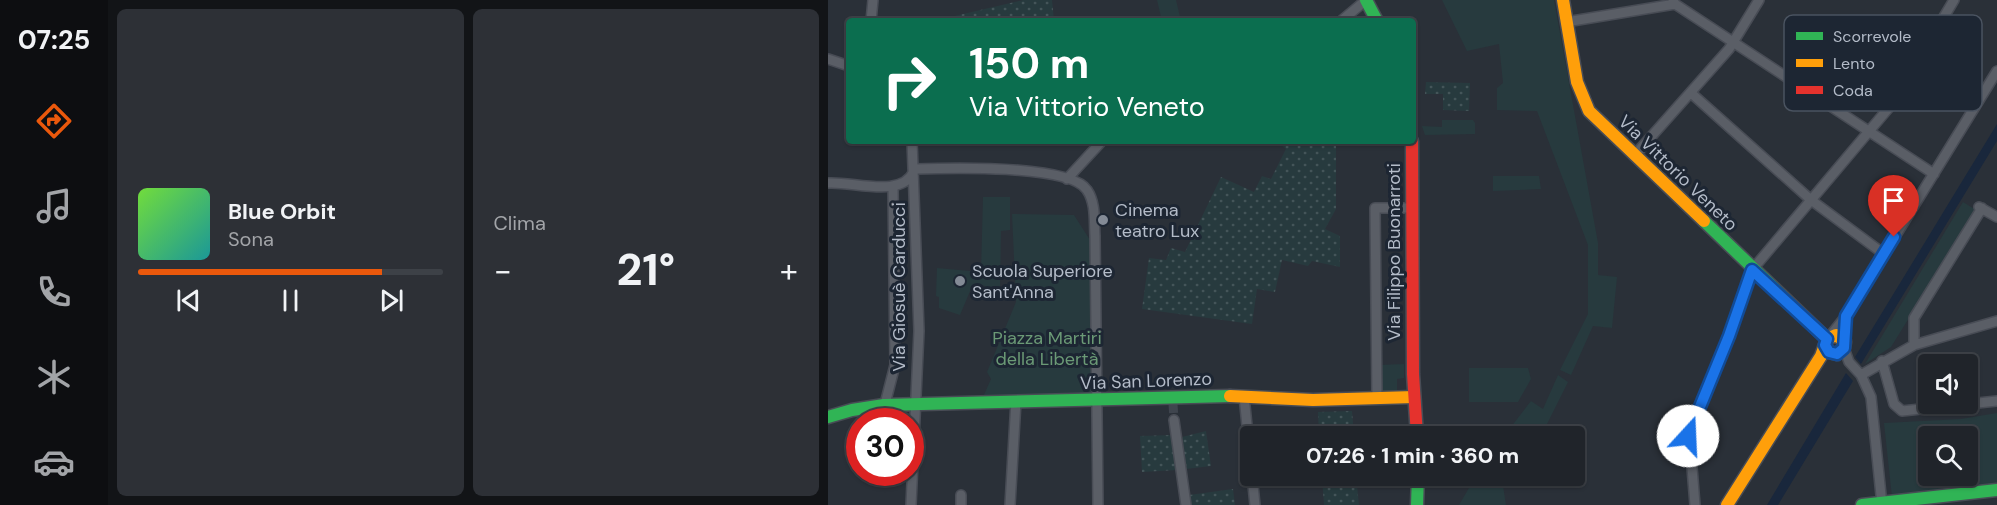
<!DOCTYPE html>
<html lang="it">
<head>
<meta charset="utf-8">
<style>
  body { margin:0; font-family:"DM Sans",sans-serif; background:#2d3036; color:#f1f3f6; height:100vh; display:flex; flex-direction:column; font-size:22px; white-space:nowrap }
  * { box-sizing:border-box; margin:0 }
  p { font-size:20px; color:#a2a4a8 }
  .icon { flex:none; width:33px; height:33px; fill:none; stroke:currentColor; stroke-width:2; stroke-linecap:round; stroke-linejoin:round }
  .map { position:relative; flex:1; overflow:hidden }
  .side { display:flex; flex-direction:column; gap:9px; padding:9px; background:#121417; width:720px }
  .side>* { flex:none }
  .guide { position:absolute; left:18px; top:18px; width:570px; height:126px; border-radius:6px; box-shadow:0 2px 4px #0004,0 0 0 2px #3d4147; background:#0b6e4f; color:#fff; overflow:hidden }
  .fabs { position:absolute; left:1090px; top:354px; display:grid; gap:12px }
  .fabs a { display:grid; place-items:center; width:60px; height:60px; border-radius:6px; background:#20242a; box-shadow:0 2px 4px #0004,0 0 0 2px #3d4147; font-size:30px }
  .speed { position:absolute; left:18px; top:408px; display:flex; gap:12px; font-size:30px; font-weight:700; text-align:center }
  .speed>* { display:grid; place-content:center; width:78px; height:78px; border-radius:50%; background:#20242a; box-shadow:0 2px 4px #0004,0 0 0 2px #3d4147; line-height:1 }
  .speed .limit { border:9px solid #d22; background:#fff; color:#111 }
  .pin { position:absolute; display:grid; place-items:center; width:51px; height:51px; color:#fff; margin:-62px -26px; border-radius:50% 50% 50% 0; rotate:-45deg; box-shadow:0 0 6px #0007 }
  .pin .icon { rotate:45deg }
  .me { position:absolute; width:66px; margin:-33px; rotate:20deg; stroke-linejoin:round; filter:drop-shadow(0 0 4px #0008) }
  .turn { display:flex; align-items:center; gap:21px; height:126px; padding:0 24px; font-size:27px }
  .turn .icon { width:78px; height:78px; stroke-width:2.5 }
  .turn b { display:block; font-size:42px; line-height:51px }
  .big { font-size:45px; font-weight:700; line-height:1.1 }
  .side .card { flex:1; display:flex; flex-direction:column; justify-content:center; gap:9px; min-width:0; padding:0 21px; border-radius:9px; background:#2d3036 }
  .song { display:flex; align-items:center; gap:18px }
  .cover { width:72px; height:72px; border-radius:9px; background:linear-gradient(135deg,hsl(100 70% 55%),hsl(180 70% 35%)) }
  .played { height:6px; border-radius:3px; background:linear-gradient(90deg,#ea580c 80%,#3d4147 80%) }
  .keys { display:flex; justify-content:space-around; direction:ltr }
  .heat { display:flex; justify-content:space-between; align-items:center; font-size:33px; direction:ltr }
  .side .tiles { flex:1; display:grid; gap:9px; grid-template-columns:repeat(2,1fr) }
  .trip { position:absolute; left:412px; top:426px; width:345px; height:60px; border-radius:6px; background:#20242a; box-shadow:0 2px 4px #0004,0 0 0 2px #3d4147; font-weight:700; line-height:60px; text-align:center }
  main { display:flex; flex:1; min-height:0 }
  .tabs { display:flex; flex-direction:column; width:108px; justify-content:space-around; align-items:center; background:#0d0e11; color:#a2a4a8 }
  .tabs .icon { width:42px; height:42px }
  .tabs .on { color:#ea580c }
  .tabs b { font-size:27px; color:#f1f3f6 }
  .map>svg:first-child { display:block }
  .green { fill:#273a3e; fill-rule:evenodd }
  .garden { fill:url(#garden-dots) }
  .water { fill:#19273c }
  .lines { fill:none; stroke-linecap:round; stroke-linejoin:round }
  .street-tunnel { stroke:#3f454e; stroke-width:9; stroke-dasharray:9 4.5; stroke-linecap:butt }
  .street-casing { stroke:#484c55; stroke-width:12 }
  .fast-casing { stroke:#484c55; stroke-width:15 }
  .slow-casing { stroke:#484c55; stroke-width:15 }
  .jam-casing { stroke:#484c55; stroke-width:15 }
  .street { stroke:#5a5e66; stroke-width:9 }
  .fast { stroke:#30b455; stroke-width:12 }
  .slow { stroke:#ff9f0a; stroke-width:12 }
  .jam { stroke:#e5322d; stroke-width:12 }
  .route-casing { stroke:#114b97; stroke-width:15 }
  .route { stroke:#1a73e8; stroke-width:10 }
  .poi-dot { fill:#848b96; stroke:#1d2633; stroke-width:2 }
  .labels { text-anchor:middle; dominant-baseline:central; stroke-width:6; stroke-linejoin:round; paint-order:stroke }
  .street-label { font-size:18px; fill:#b4bcc9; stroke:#1d2633 }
  .poi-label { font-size:18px; fill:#b4bcc9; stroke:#1d2633; text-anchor:start }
  .park-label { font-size:18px; fill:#6b9a76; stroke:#1d2633 }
  .key { fill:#1d2633; stroke:#4a5360; stroke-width:1.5 }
  .key-label { font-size:16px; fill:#b4bcc9 }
</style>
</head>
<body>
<main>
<nav class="tabs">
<b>07:25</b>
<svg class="icon on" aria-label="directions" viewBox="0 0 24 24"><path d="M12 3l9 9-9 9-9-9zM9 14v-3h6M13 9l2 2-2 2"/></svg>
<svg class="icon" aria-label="music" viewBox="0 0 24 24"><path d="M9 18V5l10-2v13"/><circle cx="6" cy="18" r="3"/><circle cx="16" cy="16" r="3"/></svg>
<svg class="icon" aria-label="phone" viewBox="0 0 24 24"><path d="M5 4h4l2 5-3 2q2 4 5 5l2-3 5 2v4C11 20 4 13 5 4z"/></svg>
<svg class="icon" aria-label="climate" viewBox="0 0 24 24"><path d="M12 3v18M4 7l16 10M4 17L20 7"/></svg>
<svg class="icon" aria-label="car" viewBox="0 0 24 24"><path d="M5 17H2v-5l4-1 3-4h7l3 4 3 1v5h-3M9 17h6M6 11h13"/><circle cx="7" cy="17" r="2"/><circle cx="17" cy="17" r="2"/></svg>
</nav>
<section class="side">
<div class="tiles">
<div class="card">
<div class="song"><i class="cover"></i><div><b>Blue Orbit</b><p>Sona</p></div></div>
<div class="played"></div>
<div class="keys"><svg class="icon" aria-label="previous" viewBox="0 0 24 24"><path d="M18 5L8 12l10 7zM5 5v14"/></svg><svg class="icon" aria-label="pause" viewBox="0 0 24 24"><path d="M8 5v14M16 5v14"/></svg><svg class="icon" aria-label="next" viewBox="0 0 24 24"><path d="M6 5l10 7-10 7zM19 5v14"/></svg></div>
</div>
<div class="card"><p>Clima</p>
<div class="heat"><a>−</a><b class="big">21°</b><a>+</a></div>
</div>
</div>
</section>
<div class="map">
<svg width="1169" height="505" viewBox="0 0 1169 505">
  <defs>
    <pattern id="garden-dots" width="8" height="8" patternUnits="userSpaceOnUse" patternTransform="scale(1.5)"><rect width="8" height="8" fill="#273a3e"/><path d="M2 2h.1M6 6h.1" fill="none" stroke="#445559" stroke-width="1.8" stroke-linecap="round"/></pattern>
  </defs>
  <rect width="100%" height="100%" fill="#2a3038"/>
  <path class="green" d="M329,0H348L353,21H334Z
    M614,0H726L770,243V275L789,277L784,328L765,326L743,375L732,370L760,314V245L709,111L669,110V88L675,83L671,44L639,51Z
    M614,120H645L647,123V134L597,135L594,126L614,127Z
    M665,176H711L713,189L665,191Z
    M155,197H182V230L173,231L172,291C161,290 156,283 145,284L132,315L111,308V297L108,296L109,268L153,272Z
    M1135,202L1148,210L1063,347L1037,364Z
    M184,214L246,215L262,240L266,395L155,397L163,379L159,372L188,302Z
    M576,364V378L569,379V392L552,393L551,365Z
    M641,368H700L703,379L690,402H641Z
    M730,375L740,382L713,436H676L703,401L715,409Z
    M1169,413V485L1064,497L1056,423L1133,419ZM1101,436H1140V476H1101Z
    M648,476H684L675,486L678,505H631Z"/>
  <path class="garden" d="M195,0H224L226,21H118V18Z
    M598,82L642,83L641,111L615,110V94H597Z
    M456,141H508V209L497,229L512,236V267L484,261L480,266L454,260L447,292L429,289L424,324L314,309L321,258L338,260L343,248L357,252L393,177L426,192L434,176L443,179L458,149L453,145Z
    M524,411L526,436H491L490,412Z
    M378,431L383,466L358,469L354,437Z
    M345,435L349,470L314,472L312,436Z
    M494,476H528L531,505H496Z
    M405,489L407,505H362L361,495Z"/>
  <path class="water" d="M1169,124V141L1033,364L1027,357Z
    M1018,373L1025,381L950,505H939Z"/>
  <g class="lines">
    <path class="street-tunnel" d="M345,404L346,420"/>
    <g class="street-casing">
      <path id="street" d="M845,0L847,4L1106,174
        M43,21L45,0
        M513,21L537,1
        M738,22L847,4
        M0,59L21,66
        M863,93L983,200L1056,254
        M806,156L901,49L931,0
        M87,169C118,168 242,164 259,190C268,203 266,221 267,236L270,505
        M239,179L274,141
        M0,183C25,181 74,199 86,171
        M1151,207L1169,217
        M1002,336L1018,316L1169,71
        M1086,345V318L1154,208
        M1016,348L1021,362L1033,375L1043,397L1054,505
        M1054,361L1066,404L1074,411L1169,401
        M1033,375L1086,345L1169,321
        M416,396L427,505
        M549,398L547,208H584
        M57,404L67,365L65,187
        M346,420L358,505
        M83,505L91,331L84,141
        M133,505V495
        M182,505L188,401
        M867,505L861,430L901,336L924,270L1064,104L1126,0"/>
    </g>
    <g class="fast-casing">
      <path id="fast" d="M538,0L549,21
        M876,221L999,339
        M0,417L24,410L56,405L402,396
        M589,505L590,476
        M1034,505L1169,490"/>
    </g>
    <g class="slow-casing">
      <path id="slow" d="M735,0L749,82L761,111L876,221
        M402,396L485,400L586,397
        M899,505L993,356L999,339L1008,335L1017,342L1016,348L1009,354L1001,352L998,347"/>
    </g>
    <g class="jam-casing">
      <path id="jam" d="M584,141L585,374L589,436"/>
    </g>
    <use href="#street" class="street"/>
    <use href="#fast" class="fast"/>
    <use href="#slow" class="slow"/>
    <use href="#jam" class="jam"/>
  </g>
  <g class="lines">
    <g class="route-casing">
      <path id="route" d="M860,436L901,336L924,270L999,339L997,345L1001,352L1009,354L1016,348L1018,316L1066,237"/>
    </g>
    <use href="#route" class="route"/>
  </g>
  <g class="poi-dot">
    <circle cx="275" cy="220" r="6"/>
    <circle cx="132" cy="281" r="6"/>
  </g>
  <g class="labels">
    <g class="street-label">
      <text transform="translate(850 173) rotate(44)">Via Vittorio Veneto</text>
      <text transform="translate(566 252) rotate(-90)">Via Filippo Buonarroti</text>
      <text transform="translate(71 287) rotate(-90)">Via Giosuè Carducci</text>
      <text transform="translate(318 381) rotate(-2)">Via San Lorenzo</text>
    </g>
    <g class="poi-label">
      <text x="287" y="210">Cinema<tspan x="287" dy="21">teatro Lux</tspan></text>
      <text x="144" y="271">Scuola Superiore<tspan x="144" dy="21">Sant'Anna</tspan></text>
    </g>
    <g class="park-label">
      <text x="219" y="338">Piazza Martiri<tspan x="219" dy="21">della Libertà</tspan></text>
    </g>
  </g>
  <rect x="956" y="15" width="198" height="96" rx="9" class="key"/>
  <rect x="968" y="32" width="27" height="8" fill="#30b455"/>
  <rect x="968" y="59" width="27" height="8" fill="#ff9f0a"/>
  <rect x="968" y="86" width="27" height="8" fill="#e5322d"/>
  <g class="key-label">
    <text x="1005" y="42">Scorrevole</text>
    <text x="1005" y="69">Lento</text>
    <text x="1005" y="96">Coda</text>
  </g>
</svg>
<div class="fabs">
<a><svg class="icon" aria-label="sound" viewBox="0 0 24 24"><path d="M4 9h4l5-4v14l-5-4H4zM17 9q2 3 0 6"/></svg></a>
<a><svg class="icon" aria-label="search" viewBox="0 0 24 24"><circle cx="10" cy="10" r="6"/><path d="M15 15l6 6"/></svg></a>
</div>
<div class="speed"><div class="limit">30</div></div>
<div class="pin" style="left:1066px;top:237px;background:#d93025"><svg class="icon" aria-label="arrive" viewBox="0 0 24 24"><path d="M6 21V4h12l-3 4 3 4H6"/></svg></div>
<svg class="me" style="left:860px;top:436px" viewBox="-20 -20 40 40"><circle r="19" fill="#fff"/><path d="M0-13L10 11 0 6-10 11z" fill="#1a73e8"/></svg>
<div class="trip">07:26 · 1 min · 360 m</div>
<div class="guide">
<div class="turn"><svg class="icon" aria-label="right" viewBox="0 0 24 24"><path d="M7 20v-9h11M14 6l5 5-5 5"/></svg><div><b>150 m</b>Via Vittorio Veneto</div></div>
</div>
</div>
</main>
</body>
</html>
